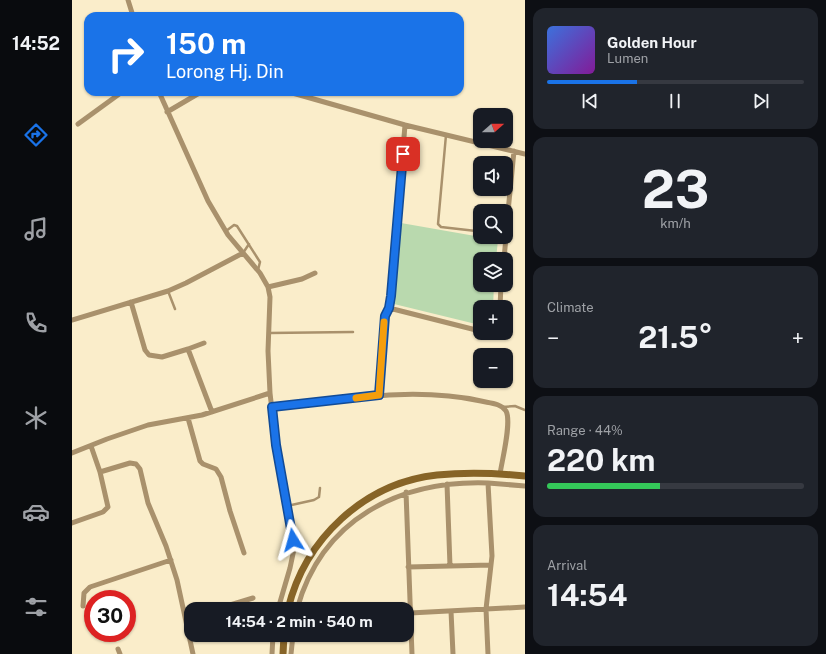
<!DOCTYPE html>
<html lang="en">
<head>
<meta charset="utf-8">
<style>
  body { margin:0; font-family:"Public Sans",sans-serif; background:#20242c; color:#f1f3f6; height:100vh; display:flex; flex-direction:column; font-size:15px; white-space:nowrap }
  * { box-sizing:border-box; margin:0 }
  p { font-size:13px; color:#9ea1a6 }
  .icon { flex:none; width:22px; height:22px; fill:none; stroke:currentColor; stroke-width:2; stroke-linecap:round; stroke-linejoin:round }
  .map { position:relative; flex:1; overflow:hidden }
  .details { display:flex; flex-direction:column; gap:8px; padding:8px; background:#0d0f14; width:301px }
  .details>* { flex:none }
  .top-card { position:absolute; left:12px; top:12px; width:380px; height:84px; border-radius:12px; box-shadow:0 1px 3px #0004; background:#1a73e8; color:#fff; overflow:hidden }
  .needle { width:26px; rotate:69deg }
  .fabs { position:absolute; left:401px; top:108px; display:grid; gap:8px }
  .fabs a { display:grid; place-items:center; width:40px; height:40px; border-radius:8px; background:#171b24; box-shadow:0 1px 3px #0004; font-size:20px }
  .speed { position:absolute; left:12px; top:590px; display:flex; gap:8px; font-size:20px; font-weight:700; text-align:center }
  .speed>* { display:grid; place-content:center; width:52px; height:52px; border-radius:50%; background:#171b24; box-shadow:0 1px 3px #0004; line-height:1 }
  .speed .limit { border:6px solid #d22; background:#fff; color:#111 }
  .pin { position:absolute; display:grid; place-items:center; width:34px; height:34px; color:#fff; margin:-17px; border-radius:8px; box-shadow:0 2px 6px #0006 }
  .me { position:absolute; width:44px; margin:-22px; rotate:352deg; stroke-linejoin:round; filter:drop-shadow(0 0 3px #0008) }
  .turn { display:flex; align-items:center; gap:14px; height:84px; padding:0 16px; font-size:18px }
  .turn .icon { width:52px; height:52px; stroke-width:2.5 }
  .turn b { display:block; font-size:28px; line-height:34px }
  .big { font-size:30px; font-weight:700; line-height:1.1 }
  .details .card { flex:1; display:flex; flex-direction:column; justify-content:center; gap:6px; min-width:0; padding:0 14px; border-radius:12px; background:#20242c }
  .details .dial { align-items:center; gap:0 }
  .dial b { font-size:52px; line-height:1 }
  .song { display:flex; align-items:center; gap:12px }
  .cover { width:48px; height:48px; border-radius:6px; background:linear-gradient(135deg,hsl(220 70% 55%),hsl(290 70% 35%)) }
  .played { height:4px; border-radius:2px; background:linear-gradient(90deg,#1a73e8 35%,#363941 35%) }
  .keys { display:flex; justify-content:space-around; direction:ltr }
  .heat { display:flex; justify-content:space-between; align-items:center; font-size:22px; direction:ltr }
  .charge { height:6px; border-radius:3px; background:linear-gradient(90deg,#34c759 44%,#363941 0) }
  .trip { position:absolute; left:112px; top:602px; width:230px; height:40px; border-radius:12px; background:#171b24; box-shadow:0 1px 3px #0004; font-weight:700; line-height:40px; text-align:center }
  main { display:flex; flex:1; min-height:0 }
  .tab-bar { display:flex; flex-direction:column; width:72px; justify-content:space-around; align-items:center; background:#090b0e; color:#9ea1a6 }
  .tab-bar .icon { width:28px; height:28px }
  .tab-bar .active { color:#1a73e8 }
  .tab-bar b { font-size:18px; color:#f1f3f6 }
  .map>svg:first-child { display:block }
  .green { fill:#b9d9ae }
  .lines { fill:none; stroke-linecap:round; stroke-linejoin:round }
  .lane { stroke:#a9916c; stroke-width:2.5 }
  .street { stroke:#a9916c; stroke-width:5 }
  .secondary { stroke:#876427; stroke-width:7 }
  .route-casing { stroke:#114b97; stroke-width:10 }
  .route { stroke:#1a73e8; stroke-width:7 }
  .slow { stroke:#f59e0b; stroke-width:7 }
</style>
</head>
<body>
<main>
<nav class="tab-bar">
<b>14:52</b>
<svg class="icon active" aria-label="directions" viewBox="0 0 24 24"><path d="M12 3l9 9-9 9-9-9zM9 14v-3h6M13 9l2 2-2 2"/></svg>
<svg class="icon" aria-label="music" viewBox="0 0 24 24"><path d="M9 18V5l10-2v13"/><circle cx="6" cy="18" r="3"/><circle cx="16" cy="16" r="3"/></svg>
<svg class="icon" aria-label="phone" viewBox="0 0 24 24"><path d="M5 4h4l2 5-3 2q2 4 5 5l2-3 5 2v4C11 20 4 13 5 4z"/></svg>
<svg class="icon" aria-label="climate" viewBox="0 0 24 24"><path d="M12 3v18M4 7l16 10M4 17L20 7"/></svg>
<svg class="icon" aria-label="car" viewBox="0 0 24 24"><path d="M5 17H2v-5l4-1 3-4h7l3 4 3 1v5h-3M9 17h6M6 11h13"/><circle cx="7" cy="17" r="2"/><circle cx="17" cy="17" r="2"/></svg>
<svg class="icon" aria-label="filters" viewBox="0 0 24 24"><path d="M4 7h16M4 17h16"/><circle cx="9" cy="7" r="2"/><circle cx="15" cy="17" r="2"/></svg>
</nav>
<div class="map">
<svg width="453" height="654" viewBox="0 0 453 654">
  <rect width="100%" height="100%" fill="#faedca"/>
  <path class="green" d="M329,223L426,240L424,259H408V285H422L421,307H408V325L322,304Z"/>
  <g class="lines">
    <path class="lane" d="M374,135L366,224L369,227L404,231
      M154,231L162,225L165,226L188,262L186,270
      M171,253L177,244
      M96,291L103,309
      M197,333L281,332
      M430,407L443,406L453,410
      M215,506L242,500L247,497L248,488"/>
    <path class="street" d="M56,0L61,16
      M87,92L136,201L156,235L188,273L196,287L198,297L196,351L198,393L204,445L222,549L218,568L206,609
      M217,92L333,125L453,154
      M95,112L129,92
      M6,124L50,92
      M434,232L442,151
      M432,259L434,237
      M196,287L230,279L243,273
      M59,302L73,350L77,355L90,357L116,349L140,412
      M428,307L429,285
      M317,308L408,331
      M0,320L96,291L114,283L171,253
      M416,333H423
      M116,349L132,343
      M307,395L313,317L317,308L321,272L333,125
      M200,407C269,400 340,386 409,401C417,403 429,403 434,411C440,422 430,460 428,474
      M116,418L128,461L131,464L144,469L149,477L158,511L172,553
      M0,453L35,439L76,425L130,415L198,393
      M28,472L58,463L64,464L68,469L76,503L94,546L105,580L121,654
      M416,483L453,486
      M375,484L378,566
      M334,492L340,654
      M0,523L31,512L36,507L28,472L19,446
      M336,567L419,565
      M11,606L12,593L18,587L99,560
      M145,609L181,598
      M225,609C250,519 327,480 416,483L420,556L414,609L416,654
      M379,611L381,654
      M338,613L453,607
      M46,649L48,654
      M200,654L201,635
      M219,654L221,635"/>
    <path class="secondary" d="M216,609C233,539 292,483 365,475C394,472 424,473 453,476
      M211,654L212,635"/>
  </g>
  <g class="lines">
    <g class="route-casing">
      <path id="route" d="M221,540L204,445L200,407L307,395L313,316L317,308L319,296L331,154"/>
    </g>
    <use href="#route" class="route"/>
    <path class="slow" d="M284,398L307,395L312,322"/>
  </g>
</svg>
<div class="fabs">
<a><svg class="needle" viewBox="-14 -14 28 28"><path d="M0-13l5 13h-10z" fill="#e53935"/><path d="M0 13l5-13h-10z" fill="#9ea1a6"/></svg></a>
<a><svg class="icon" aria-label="sound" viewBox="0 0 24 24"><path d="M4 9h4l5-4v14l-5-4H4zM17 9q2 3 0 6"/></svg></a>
<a><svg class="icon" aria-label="search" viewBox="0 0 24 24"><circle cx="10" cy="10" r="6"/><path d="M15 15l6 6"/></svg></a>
<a><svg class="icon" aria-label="layers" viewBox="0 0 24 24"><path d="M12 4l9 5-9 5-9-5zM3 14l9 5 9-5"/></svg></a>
<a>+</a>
<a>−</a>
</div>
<div class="speed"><div class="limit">30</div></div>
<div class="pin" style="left:331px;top:154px;background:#d93025"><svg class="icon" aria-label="arrive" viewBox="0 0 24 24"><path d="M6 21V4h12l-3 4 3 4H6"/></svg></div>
<svg class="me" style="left:221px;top:540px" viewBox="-20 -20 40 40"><path d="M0-17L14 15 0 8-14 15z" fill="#1a73e8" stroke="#fff" stroke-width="4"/></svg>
<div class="trip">14:54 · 2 min · 540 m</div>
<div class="top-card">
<div class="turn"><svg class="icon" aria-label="right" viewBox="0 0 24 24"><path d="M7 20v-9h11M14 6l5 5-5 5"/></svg><div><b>150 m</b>Lorong Hj. Din</div></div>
</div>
</div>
<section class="details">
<div class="card">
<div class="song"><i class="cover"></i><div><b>Golden Hour</b><p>Lumen</p></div></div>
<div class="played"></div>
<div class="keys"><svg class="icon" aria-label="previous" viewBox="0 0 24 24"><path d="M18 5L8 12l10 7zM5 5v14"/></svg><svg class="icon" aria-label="pause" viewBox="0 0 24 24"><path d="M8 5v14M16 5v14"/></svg><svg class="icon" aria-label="next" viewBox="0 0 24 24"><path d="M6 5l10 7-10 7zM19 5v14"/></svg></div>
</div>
<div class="card dial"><b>23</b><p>km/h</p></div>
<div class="card"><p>Climate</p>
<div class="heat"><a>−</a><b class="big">21.5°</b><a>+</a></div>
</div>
<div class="card"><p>Range · 44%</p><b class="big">220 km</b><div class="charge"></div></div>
<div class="card"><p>Arrival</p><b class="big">14:54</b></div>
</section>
</main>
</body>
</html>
